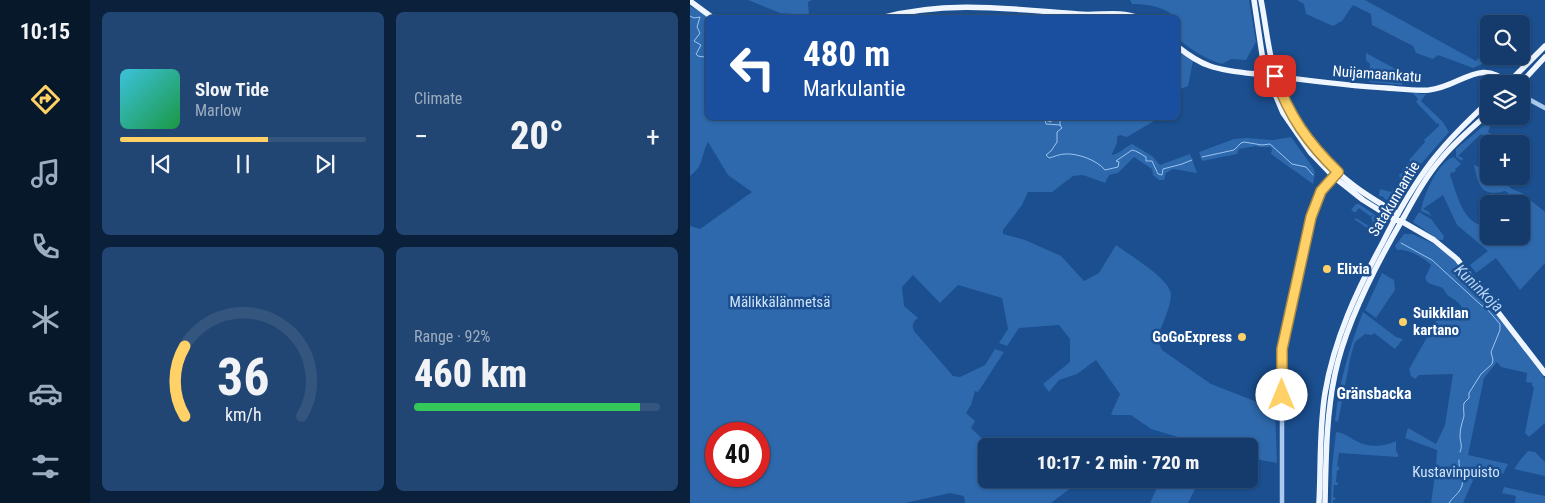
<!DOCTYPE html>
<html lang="en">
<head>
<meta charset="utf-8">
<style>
  body { margin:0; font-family:"Roboto Condensed",sans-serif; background:#214673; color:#f1f3f6; height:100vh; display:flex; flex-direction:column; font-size:19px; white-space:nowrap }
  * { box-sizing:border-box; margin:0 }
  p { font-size:16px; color:#9dadc1 }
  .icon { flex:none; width:28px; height:28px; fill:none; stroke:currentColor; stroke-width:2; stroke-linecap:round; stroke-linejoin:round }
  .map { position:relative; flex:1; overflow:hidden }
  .panel { display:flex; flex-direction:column; gap:12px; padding:12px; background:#0b203b; width:600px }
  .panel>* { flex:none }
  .guide { position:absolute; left:15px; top:15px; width:475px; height:105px; border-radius:8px; box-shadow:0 1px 4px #0004,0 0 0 1px #33557e; background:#1a4fa0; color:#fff; overflow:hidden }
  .tools { position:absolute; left:790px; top:15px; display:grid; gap:10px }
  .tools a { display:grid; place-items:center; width:50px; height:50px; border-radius:8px; background:#143b6b; box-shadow:0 1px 4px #0004,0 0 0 1px #33557e; font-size:25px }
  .speed { position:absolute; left:15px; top:422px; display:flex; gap:10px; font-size:25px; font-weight:700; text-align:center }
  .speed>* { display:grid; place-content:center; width:65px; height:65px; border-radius:50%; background:#143b6b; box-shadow:0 1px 4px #0004,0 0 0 1px #33557e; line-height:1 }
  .speed .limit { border:8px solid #d22; background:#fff; color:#111 }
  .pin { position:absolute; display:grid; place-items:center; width:42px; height:42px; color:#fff; margin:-21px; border-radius:10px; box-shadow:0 2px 8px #0006 }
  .me { position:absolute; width:55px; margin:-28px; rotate:0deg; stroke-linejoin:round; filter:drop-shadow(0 0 4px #0008) }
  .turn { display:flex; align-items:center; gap:18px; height:105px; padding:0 15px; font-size:22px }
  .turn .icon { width:65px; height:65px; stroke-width:2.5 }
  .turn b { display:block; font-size:35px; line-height:42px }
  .big { font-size:38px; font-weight:800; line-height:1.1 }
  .panel .card { flex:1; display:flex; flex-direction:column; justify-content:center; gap:8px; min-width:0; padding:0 18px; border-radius:8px; background:#214673 }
  .panel .dial { align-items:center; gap:0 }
  .dial svg { height:130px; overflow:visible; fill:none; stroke:#33557e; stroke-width:7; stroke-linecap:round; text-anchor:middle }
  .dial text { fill:#f1f3f6; stroke:none }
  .song { display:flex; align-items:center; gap:15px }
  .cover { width:60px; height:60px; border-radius:8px; background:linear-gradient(135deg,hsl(190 70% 55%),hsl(140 70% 35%)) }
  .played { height:5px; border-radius:2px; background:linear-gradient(90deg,#ffd166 60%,#33557e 60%) }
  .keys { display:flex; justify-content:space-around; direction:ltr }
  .heat { display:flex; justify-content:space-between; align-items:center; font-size:28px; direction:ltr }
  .charge { height:8px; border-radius:4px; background:linear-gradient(90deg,#34c759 92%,#33557e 0) }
  .panel .tiles { flex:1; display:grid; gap:12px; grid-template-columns:repeat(2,1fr) }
  .trip { position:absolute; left:288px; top:438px; width:280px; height:50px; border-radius:8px; background:#143b6b; box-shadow:0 1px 4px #0004,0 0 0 1px #33557e; font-weight:800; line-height:50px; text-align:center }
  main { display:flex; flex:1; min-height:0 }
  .tabs { display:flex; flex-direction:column; width:90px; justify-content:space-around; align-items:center; background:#08182b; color:#9dadc1 }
  .tabs .icon { width:35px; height:35px }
  .tabs .on { color:#ffd166 }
  .tabs b { font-size:22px; color:#f1f3f6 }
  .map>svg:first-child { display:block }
  .green { fill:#2e69ad; fill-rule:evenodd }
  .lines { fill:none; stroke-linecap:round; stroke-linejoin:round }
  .stream { stroke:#9cc4f0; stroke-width:1 }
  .minor { stroke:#a9c9ee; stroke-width:4.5 }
  .major { stroke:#f0f6ff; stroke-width:5.5 }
  .route-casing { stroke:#a68842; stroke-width:12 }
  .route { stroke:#ffd166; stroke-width:9 }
  .poi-dot { fill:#ffd166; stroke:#1b4f8f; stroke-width:2 }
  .labels { text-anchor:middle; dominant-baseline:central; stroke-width:5; stroke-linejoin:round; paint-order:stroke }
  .street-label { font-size:15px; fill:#fff; stroke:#1b4f8f }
  .poi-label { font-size:15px; font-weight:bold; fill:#fff; stroke:#1b4f8f; text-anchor:start }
  .park-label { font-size:15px; fill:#cfe3fa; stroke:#1b4f8f }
  .water-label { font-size:16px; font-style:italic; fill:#b5d3f5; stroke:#1b4f8f }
  .neighbourhood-label { font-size:16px; font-weight:bold; fill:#fff; stroke:#1b4f8f }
</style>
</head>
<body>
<main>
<nav class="tabs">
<b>10:15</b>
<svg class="icon on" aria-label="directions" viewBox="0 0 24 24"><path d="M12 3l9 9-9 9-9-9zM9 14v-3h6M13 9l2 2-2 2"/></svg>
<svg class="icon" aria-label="music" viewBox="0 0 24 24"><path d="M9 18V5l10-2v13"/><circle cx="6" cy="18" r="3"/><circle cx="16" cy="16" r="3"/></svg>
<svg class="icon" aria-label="phone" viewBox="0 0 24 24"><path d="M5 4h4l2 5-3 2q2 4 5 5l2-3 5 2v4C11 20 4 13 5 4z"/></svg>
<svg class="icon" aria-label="climate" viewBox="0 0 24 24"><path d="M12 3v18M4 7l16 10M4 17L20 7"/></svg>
<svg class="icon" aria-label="car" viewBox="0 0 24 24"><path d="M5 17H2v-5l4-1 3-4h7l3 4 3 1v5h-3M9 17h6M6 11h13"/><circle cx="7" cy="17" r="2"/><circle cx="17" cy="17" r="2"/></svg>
<svg class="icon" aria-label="filters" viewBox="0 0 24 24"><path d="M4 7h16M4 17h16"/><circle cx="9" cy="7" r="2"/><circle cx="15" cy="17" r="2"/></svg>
</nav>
<section class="panel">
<div class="tiles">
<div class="card">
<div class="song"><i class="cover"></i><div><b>Slow Tide</b><p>Marlow</p></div></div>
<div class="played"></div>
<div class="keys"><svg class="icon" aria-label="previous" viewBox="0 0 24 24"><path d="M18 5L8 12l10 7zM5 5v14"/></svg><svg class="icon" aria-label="pause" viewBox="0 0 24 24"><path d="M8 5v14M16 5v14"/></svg><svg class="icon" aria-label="next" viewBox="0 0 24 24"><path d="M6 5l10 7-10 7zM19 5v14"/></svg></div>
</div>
<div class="card"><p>Climate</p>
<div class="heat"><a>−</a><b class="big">20°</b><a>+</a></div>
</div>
<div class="card dial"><svg viewBox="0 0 100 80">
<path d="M14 69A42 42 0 1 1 86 69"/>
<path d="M14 69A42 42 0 0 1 14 26" stroke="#ffd166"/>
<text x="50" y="56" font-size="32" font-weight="700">36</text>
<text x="50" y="72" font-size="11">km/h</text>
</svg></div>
<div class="card"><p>Range · 92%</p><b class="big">460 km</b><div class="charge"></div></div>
</div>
</section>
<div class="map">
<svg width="855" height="503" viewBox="0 0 855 503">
  <rect width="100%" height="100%" fill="#1b4f8f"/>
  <path class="green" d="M58,0H122L118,2L119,15L90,13Z
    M440,0H559L566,42L556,60L541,59L532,64C515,59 502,50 488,39V18L480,17V13C469,6 456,4 442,4Z
    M607,0H675L786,61L799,47V56H805L799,61L783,68L748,55L743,59L726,53L723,46L682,25L681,14L663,5L652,21L643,26L616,14L614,4Z
    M0,6L19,17L18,18V118H469L437,137L430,135L427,137V143L422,154L423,155C430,153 435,147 442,144L462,156L470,165L500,154L507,173L483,169L476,173L474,180H469L463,175L462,169L444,157L428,173L419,175L415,183L393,175L383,176L362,192H338L332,205L313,230V234L335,240L371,256L394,281L409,273L426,245C439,255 481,279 481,295C480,310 472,323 468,337L469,343L472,350L521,384L585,409L587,463L559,458V446H537L532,443L515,445L461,429L441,415H423L421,414L430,394L406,360L387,374L369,380L359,392L353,384L380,362V339L369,325L329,328L317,346L309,343L318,329L312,298L268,285L250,303L223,275L212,287L214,306L228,318C222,322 222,325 224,331L263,376L270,377L295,365L305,349L314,352L288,392L285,391L281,405L276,413L285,421L281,428L300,446H296V479H361L382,487L361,503H275L274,496L260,493L215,503H0V226L10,229L62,192L38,175L18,142C11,155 14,166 0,176ZM26,434H69V476H26Z
    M488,51L503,61L498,86L488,90Z
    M676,53L713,73L712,85L679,82L680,64L676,60Z
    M722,92H728L729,94H736L731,101L752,121L759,132L731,164L715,186L710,190L709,189L707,190L709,191L705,194L703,202L701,204L694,198V197L689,196L690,189L701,192L711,181L709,175L713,172L712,170L720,162L719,160L735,142L734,140L749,126V123L747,124L726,102L728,99Z
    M798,122L801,124L798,132L810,139L816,144H810L791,134L768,156L773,158L772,161L766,157V149Z
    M601,137L624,169L625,173L623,184L581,154L582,149L580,147H569L566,146L549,149L547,154L512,161L509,152L544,139L557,138L583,140Z
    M764,157L771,164L765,169L766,171L762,173L761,172L760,175C767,193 773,228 799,226V236H831V204H822L824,201L823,197L815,191C791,198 788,184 784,165L799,171V176H805L822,189L832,193L855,212V263L830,290L806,258L786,273L780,265L798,251L767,225L753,195L733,209L738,211L742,216L731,211C733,196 748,161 764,157Z
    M666,204H669L691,219L690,226L680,230L664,219L666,218L677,225L681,226L683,223L681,217L684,215L680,216L669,208L666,212H664L661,210Z
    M729,212L741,219L754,236L753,240H749L723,222Z
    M714,234H722L744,244L761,257L772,268L824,337L825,343L826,338L855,379V423L839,437L835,433L844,387L842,386V383L836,382L837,373L811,367L807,362L794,378L778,455L818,464L813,474L788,469L773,503H741L746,468L747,450L715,438L718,428L746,444L755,425L763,374L729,375L725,379L721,376L719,369L748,318L758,316H767L772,308C767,297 758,300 753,288L738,283L735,278L741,265C735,258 716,248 707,250L705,246Z
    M692,273L704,280L705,290L686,318L675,310Z
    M673,312L706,337L713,339L705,349L684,333L682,335L675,334L665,342L661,355L648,422L645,421C649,383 659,348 673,312Z
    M646,432C654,433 658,436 664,440C678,448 693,447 706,441V451L708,454V457L649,453L647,466L649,467V470H647L646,482L648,483V485H644L643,497L646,498L645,500H643V503H641L642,468Z
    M838,451L845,452L855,462V476L824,469L831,459Z
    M471,479H510L498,503H460Z
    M814,487L855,496V503H825L826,496L812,493Z"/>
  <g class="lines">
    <path class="stream" d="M0,16L4,18L10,17L7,27L10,33L4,41L11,45L6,54L8,56L13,57L18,53
      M363,118L361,122L355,120L356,124L370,125L372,128L367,132V142L361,151L356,155L359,158C364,157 369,154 375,154C387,153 407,160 415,170L428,167L429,162L426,161L442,150C447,151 451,154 456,157V161H462L468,174L472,175L473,169L492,164L502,160
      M368,118L370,119V125
      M512,157L544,150L551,143L554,142L572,145L580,144L602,164L616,167L623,175
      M711,243L742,260L791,305L797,309L810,324V330L801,352L803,360L802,364L791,374L779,393V398L774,403C773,408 774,412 774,416C772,423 770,429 770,436C770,442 773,446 770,452
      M759,503C762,498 767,495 770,490C777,479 768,471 769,460"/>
    <path class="minor" d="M831,95L855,108
      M592,503V349L621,217L631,191L645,175"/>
    <path class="major" d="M564,0L572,54L577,75L593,113L620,152L644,177L673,200L705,220L711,221L744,240L767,259L855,373
      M571,0C576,25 578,50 585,75C598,118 627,158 663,185C677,196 693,205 708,214
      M0,1L23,18
      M191,18C258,0 320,9 388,14C409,16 429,10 449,18
      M488,47C498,55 508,62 520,66C540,73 563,73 584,76C622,81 659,86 697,88C711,89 725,91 739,90C771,87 790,56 819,84
      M817,84L855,46
      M830,84L855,57
      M629,503C631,466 629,430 635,393C644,339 667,290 693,242C707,214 723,186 742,161C759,139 779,120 799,101
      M635,503C636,460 636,417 645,374C656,322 688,261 715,215C726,195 737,175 752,158C766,141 783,127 799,113"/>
  </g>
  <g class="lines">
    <g class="route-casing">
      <path id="route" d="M585,76C599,116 618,143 648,172L631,191L621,217L592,349V395"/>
    </g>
    <use href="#route" class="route"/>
  </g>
  <g class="poi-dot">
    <circle cx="637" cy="269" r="5"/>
    <circle cx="713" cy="322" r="5"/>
    <circle cx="552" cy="337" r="5"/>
  </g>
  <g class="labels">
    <g class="street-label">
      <text transform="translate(687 74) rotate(4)">Nuijamaankatu</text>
      <text transform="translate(704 199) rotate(-59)">Satakunnantie</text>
    </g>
    <g class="poi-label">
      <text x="647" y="269">Elixia</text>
      <text x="723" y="313">Suikkilan<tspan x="723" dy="17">kartano</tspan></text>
      <text x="542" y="337" text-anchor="end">GoGoExpress</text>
    </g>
    <g class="park-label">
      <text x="90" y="302">Mälikkälänmetsä</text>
      <text x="766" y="472">Kustavinpuisto</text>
    </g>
    <g class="water-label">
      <text transform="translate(789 288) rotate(44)">Kuninkoja</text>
    </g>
    <g class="neighbourhood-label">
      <text x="684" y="393">Gränsbacka</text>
    </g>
  </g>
</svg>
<div class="tools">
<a><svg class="icon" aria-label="search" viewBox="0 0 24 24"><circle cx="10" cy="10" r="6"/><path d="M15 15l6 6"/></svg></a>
<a><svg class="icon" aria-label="layers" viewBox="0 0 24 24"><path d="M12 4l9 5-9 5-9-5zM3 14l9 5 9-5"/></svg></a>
<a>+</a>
<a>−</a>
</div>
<div class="speed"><div class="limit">40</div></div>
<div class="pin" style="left:585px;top:76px;background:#d93025"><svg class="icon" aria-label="arrive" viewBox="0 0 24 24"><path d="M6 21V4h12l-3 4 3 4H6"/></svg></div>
<svg class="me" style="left:592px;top:395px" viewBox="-20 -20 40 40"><circle r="19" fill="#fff"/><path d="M0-13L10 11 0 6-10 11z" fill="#ffd166"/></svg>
<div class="trip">10:17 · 2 min · 720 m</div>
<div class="guide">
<div class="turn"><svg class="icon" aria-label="left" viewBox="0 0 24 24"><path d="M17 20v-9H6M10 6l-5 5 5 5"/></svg><div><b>480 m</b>Markulantie</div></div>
</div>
</div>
</main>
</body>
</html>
